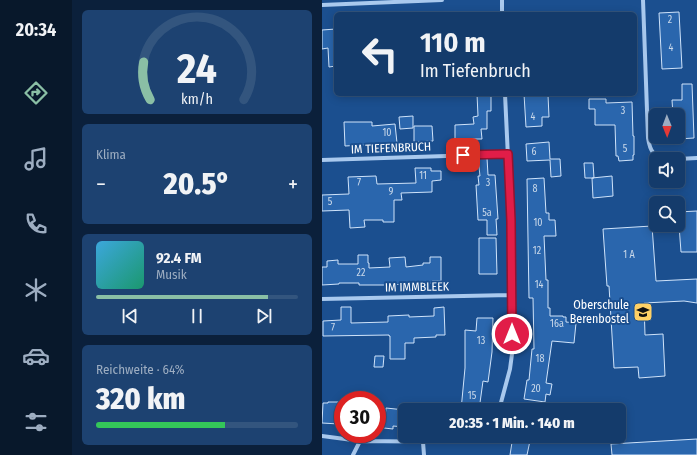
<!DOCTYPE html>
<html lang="de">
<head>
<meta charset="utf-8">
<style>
  body { margin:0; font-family:"Fira Sans Condensed",sans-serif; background:#1d4271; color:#f1f3f6; height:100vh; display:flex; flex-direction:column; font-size:15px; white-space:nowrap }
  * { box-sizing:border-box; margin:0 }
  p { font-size:13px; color:#9dadc1 }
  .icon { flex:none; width:22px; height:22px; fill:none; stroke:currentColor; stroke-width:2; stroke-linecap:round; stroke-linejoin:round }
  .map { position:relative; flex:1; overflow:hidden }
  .side { display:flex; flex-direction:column; gap:10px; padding:10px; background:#0b203b; width:250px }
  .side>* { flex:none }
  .hud { position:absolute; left:12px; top:12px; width:303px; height:84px; border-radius:6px; box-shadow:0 2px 10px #0003,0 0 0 1px #33557e; background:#143b6b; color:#f1f3f6; overflow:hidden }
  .needle { width:26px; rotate:179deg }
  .buttons { position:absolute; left:327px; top:108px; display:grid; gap:8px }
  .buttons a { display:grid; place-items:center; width:36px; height:36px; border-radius:6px; background:#143b6b; box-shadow:0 2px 10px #0003,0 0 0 1px #33557e; font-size:20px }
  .speed { position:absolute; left:12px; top:391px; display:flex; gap:8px; font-size:20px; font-weight:700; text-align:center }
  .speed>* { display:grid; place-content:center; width:52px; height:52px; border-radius:50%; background:#143b6b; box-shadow:0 2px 10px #0003,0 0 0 1px #33557e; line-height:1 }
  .speed .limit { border:6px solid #d22; background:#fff; color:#111 }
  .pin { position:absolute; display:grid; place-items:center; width:34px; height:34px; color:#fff; margin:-17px; border-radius:8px; box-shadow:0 2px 6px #0006 }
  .me { position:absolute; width:44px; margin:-22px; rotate:0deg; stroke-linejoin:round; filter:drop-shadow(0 0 3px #0008) }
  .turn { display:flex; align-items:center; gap:14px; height:84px; padding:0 20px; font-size:18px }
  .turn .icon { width:52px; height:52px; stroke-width:2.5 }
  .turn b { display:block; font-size:28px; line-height:34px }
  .big { font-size:30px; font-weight:800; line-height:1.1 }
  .side .widget { flex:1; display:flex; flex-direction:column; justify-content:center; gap:6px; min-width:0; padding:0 14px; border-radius:6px; background:#1d4271 }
  .side .dial { align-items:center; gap:0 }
  .dial svg { height:104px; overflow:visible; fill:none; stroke:#33557e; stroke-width:7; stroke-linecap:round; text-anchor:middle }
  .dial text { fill:#f1f3f6; stroke:none }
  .song { display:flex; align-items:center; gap:12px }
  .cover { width:48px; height:48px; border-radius:6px; background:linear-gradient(135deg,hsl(200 70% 55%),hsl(160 70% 35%)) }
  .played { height:4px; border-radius:2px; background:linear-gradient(90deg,#8abfa5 85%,#33557e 85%) }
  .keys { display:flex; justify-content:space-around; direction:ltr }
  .heat { display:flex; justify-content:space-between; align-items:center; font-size:22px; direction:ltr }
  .charge { height:6px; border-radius:3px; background:linear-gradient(90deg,#34c759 64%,#33557e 0) }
  .trip { position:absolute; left:76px; top:403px; width:228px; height:40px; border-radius:6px; background:#143b6b; box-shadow:0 2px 10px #0003,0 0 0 1px #33557e; font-weight:800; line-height:40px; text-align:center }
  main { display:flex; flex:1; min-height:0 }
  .dock { display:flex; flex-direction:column; width:72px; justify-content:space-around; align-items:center; background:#08182b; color:#9dadc1 }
  .dock .icon { width:28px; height:28px }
  .dock .selected { color:#8abfa5 }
  .dock b { font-size:18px; color:#f1f3f6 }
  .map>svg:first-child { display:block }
  .building { fill:#2a66ad; stroke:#cfe3fa }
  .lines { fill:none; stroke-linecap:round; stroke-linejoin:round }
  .minor { stroke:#a9c9ee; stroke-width:4 }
  .route-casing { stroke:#92132f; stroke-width:10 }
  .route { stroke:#e11d48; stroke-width:7 }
  .labels { text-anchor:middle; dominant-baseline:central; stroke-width:4; stroke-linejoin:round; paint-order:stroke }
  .number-label { font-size:10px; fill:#cad9ea }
  .street-label { font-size:12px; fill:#fff; stroke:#1b4f8f }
  .poi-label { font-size:12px; fill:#fff; stroke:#1b4f8f; text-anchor:end }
</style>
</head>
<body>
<main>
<nav class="dock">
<b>20:34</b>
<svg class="icon selected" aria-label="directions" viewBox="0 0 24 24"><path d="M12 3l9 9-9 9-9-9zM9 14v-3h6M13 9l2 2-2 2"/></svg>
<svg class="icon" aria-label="music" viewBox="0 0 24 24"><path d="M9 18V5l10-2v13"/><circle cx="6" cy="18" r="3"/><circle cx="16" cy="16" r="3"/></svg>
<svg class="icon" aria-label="phone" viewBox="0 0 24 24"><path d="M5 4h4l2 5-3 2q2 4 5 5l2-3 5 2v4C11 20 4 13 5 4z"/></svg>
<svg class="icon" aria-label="climate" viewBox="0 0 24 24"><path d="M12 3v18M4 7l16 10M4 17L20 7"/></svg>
<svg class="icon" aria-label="car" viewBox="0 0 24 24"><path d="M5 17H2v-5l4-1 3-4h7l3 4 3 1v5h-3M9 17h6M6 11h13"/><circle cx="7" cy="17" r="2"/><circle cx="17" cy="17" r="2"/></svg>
<svg class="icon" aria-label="filters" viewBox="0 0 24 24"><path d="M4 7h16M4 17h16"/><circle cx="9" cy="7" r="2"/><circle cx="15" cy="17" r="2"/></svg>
</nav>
<section class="side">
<div class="widget dial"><svg viewBox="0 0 100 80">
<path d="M14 69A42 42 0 1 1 86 69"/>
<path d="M14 69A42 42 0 0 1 9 40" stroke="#8abfa5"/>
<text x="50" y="56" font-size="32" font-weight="700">24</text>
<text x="50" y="72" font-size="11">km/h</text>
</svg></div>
<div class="widget"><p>Klima</p>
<div class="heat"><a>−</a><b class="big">20.5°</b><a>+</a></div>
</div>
<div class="widget">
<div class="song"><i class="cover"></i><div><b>92.4 FM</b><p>Musik</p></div></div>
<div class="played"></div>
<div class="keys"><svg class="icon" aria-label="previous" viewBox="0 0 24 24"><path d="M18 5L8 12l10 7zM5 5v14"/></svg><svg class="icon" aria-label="pause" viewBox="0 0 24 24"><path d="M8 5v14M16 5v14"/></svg><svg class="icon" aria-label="next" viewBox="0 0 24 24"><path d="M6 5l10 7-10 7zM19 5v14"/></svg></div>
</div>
<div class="widget"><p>Reichweite · 64%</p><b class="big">320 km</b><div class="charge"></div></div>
</section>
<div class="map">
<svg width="375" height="455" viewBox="0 0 375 455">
  <rect width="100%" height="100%" fill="#1b4f8f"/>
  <path class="building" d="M357,12L360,68L340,69L337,13Z
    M14,29V66L7,67L6,48L0,49V30Z
    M360,84H370L372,138L356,139V115H351L350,100H360Z
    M155,94H169V111H165V129H159L160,139H133V125L152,124L151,117L156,116Z
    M202,94H214V96L226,95L227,117H220V126L204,127Z
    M267,99H284V103L310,102L311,136H312V155H311V160L297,161L296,156H294L293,125H273V109H267Z
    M91,116V128L78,129L77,117Z
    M22,122H50V126L73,124L75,143L23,146Z
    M92,126H110L111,141L92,142Z
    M227,142L228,159H238L239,176L229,177L228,160L205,161L204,144Z
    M156,158H165L166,175H173L176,219H174L175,235H165V220H156L154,185H157L156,176H158Z
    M262,163H271L272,178H263Z
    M93,168H109V171H119V180L110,181V192L79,193L80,200H72V222H61V220H42L43,227L28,228L27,210L0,211V195L27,194L26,177L54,176L55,184L94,183Z
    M290,176L291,196L271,198L270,178Z
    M222,178L224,213H227V220H233L234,236H222L224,280H226V308H228V316H241V317H244V322L254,323L252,343L230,341L224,383L230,384L228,395L224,394L223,402L202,399L205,380H207L210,349H212L211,298H207L205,179Z
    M375,211V252H359L356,212Z
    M330,226L334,281L375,279V303L362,301L322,303L323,335L341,334L343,376L317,378L316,367L292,368L287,286H285L281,229Z
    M157,238H174L175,274H157Z
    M36,255H46V263H47V268L68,267L67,258L83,257L84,267L101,265V263H108V257H119V281H110V283L63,285H37V283H17V284L0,285V267H5V261L16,260V264H36Z
    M19,307H29V323L66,322V316L87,315V317L112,316V308L122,307L123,335H114V337L92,338V343H83V359H68V336H67V335L1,336V321L19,320Z
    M155,318H171L170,352L166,382L161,381L157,410H139L143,368V330L154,331Z
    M53,356H62L61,367H52Z
    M6,402H18L17,424L0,423L1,403H6Z
    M64,408L83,410V427L71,426V429L62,428Z
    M191,436H209L205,455H188Z
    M375,439V455H290L289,444Z"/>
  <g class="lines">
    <path class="minor" d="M180,0V14
      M321,0L326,138C328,151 331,157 346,159
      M0,5L120,0
      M356,159L375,158
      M0,160L186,154
      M0,299L190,295
      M177,410L188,369L190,354V334L189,221L183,94
      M0,436L38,441L137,442L149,440L163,436
      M101,442L102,455
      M31,455L38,441"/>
  </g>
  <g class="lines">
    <g class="route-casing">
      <path id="route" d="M141,155L186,154L189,221L190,334"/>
    </g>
    <use href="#route" class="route"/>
  </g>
  <defs>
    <g id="school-square" transform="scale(1)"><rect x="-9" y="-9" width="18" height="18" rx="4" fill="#ffd166" stroke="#1b4f8f"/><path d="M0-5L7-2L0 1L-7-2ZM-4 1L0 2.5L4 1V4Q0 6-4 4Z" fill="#111"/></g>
  </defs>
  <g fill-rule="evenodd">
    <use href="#school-square" x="321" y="312"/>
  </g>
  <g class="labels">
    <g class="number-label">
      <text x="348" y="20">2</text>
      <text x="349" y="48">4</text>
      <text x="301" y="111">3</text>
      <text x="211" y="117">4</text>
      <text x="65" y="133">10</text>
      <text x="303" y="149">5</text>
      <text x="212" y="152">6</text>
      <text x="101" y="176">11</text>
      <text x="37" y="183">7</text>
      <text x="166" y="183">3</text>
      <text x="213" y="189">8</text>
      <text x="69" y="192">9</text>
      <text x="8" y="202">5</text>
      <text x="165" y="213">5a</text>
      <text x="216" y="223">10</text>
      <text x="215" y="251">12</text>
      <text x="307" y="255">1 A</text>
      <text x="39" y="273">22</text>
      <text x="217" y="285">14</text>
      <text x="235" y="324">16a</text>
      <text x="11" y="328">7</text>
      <text x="159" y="341">13</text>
      <text x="218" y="359">18</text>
      <text x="214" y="389">20</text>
      <text x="150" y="396">15</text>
    </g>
    <g class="street-label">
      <text transform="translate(69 148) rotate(-2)">IM TIEFENBRUCH</text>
      <text transform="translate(95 287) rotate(-1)">IM IMMBLEEK</text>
    </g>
    <g class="poi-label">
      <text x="307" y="305">Oberschule<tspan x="307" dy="14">Berenbostel</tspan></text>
    </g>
  </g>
</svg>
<div class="buttons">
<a><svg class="needle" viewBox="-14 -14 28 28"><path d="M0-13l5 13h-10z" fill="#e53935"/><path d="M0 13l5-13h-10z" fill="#9dadc1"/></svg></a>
<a><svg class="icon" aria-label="sound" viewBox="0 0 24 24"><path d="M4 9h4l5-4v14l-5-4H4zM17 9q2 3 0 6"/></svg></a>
<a><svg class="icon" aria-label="search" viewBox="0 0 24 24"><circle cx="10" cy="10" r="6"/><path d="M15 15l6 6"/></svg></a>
</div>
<div class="speed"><div class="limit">30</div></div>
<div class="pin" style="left:141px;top:155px;background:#d93025"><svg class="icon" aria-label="arrive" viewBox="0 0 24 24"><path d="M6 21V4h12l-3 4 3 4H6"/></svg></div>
<svg class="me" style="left:190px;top:334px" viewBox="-20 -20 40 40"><circle r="17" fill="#e11d48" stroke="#fff" stroke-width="3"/><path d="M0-11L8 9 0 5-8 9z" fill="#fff"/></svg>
<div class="trip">20:35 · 1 Min. · 140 m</div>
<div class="hud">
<div class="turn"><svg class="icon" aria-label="left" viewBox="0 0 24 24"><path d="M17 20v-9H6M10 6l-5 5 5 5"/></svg><div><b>110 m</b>Im Tiefenbruch</div></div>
</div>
</div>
</main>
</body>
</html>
